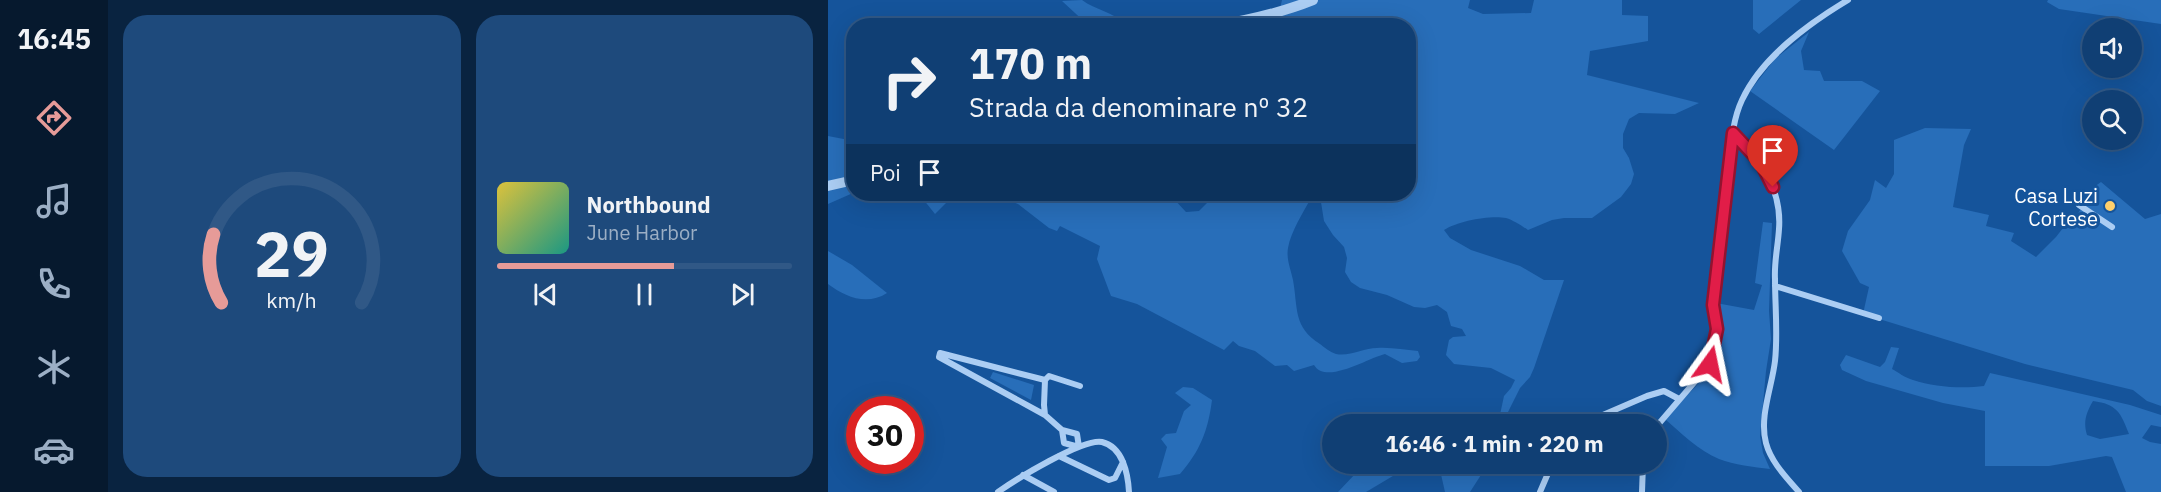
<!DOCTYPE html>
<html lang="it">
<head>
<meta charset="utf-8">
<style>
  body { margin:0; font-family:"IBM Plex Sans",sans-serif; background:#1e4a7c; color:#f1f3f6; height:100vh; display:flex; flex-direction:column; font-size:22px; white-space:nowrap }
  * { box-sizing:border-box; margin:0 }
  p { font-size:20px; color:#9cafc5 }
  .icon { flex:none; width:33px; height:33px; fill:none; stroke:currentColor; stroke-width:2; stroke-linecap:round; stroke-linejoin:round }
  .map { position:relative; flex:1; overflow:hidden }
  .side { display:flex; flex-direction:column; gap:15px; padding:15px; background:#092340; width:720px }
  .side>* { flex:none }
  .top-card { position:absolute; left:18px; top:18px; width:570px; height:183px; border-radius:24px; box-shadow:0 6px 24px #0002,0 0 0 2px #305886; background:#103f74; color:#f1f3f6; overflow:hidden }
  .fabs { position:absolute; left:1254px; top:18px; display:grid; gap:12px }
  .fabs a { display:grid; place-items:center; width:60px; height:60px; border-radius:50%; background:#103f74; box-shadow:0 6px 24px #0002,0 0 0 2px #305886; font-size:30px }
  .speed { position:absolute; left:18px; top:396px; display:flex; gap:12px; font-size:30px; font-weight:700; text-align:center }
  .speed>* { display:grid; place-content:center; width:78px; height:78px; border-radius:50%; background:#103f74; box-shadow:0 6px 24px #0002,0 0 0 2px #305886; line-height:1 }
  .speed .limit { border:9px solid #d22; background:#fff; color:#111 }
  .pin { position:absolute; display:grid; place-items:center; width:51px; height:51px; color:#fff; margin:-62px -26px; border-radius:50% 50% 50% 0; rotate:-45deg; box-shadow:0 0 6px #0007 }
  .pin .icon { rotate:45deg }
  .me { position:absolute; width:66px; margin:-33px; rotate:12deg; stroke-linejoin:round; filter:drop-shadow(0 0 4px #0008) }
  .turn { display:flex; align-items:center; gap:21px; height:126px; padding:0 24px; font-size:27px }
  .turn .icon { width:78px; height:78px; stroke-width:2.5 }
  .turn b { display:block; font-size:42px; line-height:51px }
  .then { display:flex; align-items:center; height:57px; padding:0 24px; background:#0003; gap:12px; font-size:22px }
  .side .tile { flex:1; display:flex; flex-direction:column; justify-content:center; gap:9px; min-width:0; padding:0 21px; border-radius:24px; background:#1e4a7c }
  .side .dial { align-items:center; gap:0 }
  .dial svg { height:156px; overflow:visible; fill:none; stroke:#305886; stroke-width:7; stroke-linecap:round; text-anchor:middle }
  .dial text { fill:#f1f3f6; stroke:none }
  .song { display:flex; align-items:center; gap:18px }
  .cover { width:72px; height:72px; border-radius:9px; background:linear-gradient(135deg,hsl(50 70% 55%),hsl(170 70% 35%)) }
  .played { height:6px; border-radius:3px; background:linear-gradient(90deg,#e69b98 60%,#305886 60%) }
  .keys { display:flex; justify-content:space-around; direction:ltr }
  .side .tiles { flex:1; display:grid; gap:15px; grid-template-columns:repeat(2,1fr) }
  .trip { position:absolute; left:494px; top:414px; width:345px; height:60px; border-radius:30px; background:#103f74; box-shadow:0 6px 24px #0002,0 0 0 2px #305886; font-weight:700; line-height:60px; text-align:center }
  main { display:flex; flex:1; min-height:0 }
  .dock { display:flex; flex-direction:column; width:108px; justify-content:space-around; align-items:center; background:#06192e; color:#9cafc5 }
  .dock .icon { width:42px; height:42px }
  .dock .current { color:#e69b98 }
  .dock b { font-size:27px; color:#f1f3f6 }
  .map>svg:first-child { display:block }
  .green { fill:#286eb9; fill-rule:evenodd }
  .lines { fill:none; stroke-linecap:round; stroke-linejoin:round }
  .minor { stroke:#abcdf3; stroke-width:6 }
  .tertiary { stroke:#abcdf3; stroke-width:10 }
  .route-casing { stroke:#92132f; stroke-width:15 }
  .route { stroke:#e11d48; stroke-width:10 }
  .poi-dot { fill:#ffd06c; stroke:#15549b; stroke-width:2 }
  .labels { text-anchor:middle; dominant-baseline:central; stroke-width:6; stroke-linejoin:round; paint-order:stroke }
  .poi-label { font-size:20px; fill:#fff; stroke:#15549b; text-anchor:end }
</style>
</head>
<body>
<main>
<nav class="dock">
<b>16:45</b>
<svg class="icon current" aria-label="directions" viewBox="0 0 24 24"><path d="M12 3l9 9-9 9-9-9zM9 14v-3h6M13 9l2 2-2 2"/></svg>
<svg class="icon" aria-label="music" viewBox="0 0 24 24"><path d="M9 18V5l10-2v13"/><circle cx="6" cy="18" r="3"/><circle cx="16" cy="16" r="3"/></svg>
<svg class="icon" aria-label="phone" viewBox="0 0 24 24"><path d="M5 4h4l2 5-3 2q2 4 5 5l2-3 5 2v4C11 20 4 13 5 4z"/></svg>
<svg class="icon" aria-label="climate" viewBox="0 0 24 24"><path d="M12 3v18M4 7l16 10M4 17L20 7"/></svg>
<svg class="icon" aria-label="car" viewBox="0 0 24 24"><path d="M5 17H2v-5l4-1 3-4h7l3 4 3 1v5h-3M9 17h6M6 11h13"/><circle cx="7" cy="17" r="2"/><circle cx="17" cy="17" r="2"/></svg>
</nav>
<section class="side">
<div class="tiles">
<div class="tile dial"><svg viewBox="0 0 100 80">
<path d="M14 69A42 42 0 1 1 86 69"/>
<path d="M14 69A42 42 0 0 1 10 34" stroke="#e69b98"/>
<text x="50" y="56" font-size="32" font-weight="700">29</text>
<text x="50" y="72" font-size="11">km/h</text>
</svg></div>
<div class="tile">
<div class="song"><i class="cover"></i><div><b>Northbound</b><p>June Harbor</p></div></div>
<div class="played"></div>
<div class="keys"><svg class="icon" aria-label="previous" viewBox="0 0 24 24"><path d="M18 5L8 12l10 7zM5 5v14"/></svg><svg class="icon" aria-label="pause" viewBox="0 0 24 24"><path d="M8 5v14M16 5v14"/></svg><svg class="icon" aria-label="next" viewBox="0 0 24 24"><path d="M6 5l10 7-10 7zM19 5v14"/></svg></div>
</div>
</div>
</section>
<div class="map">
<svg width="1333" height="492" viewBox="0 0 1333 492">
  <rect width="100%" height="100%" fill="#15549b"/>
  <path class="green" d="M254,0C267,10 286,12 296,24L260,25L234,1Z
    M454,0H642L640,8L655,14L703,13L706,0H794V15L820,16V41L762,51L759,75L871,103L847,114L811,113L801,119L795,134V148L801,158L806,174L803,184L793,197L764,218H736L724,220L700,230C694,226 685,220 678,218C662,215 630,221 616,230L622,238L643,250L692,266L716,280H736L706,368L702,377L692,388L674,424H670L676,396L683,388L687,380L663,368L626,364L618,355L621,340L625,337L638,336L634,329L623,326L619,312L609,305L597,308L586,307L559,295L532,288L523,282L517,272L519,258L516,247L505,235L496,221L492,196L483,198C475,213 463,231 460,248C458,259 463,270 465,280C470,308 465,327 492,344C497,348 502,352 508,354C521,357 536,348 549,348C563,347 576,350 590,351L592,357L589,361L574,363L557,354C540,358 498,385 486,365L466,371L459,365L447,366L427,351L411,346L405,341L396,350L309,304L283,296L269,259L272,246L232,226L229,231L221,228L190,204L164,194H344L345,198L358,212L371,211L388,194H580V26L415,25L450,17Z
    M925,0H973L931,34L925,29Z
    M1220,0H1333V24L1231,9L1219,2Z
    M981,32L973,51L976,70L992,71L996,81H1034L1052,91L1006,150L922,91L947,59Z
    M1097,128L1143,129L1136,145L1125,207L1161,215L1158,226L1186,233L1183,241L1208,257L1228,237L1242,219L1246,220L1266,187L1273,182L1317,219L1333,214V406L1319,401L1305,390L1197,364L1035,314L1041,287L1032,283L1014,251L1020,231L1042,200L1047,180L1058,188L1066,174V140Z
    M0,136L26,141L25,193L0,204Z
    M91,194H127L107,214Z
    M935,222L944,223L941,311L943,339L938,371L932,436L935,453L942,469C926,467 906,465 891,459C871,451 853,433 837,419C851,403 871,385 883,367C894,349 891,322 888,303L926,310L934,285L927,283Z
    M0,251L24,265L59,293C39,306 17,297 0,284Z
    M1063,347L1071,348L1064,369C1070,372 1077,378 1085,380C1106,387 1134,389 1156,386L1162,373L1302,405L1333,415V427L1323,425L1314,438L1322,442L1333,444V492H1298L1284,457L1278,456L1221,466H1157V411L1115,403L1038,381L1014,370L1012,365L1018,355L1052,367L1057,362ZM1265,401C1289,404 1293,413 1301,434L1272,439L1259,435C1255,422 1258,413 1265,401Z
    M165,372L206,385L203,400L162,378Z
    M355,387L365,388L384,400C380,431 372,451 352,474L330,478L339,447L333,439L338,434L348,433L356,411L363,405L347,393Z
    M545,464H660L642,492H617L612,470H575L538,492H510L528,473Z"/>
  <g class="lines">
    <path class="minor" d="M905,133C933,157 954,191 951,229C950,246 946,262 947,279C947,306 950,334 947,361C944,387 931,417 938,443C943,462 958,477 971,492
      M1251,205L1284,227
      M947,286L1051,318
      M217,380L221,376L252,386
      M217,415L216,405L217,380L112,353L111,357L217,415L234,430L249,434L251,447L236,443L234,430
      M754,424L819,396L836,391L851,399
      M828,427L882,364L889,329L885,305C890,262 895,219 900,177C903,152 903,123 914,100C934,57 980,24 1020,0
      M231,456L281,480L287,478L295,462
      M195,475L226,492
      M170,492C187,480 255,438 274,442C295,447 300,474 301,492
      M712,492L724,464
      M814,492L815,464"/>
    <path class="tertiary" d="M386,26C421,20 453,13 485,0
      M0,186L26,180"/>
  </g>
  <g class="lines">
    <g class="route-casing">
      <path id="route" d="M882,364L889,329L885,305L905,133L933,163L945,187"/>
    </g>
    <use href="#route" class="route"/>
  </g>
  <circle class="poi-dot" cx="1282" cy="206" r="6"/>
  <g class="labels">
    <g class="poi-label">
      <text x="1270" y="195">Casa Luzi<tspan x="1270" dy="23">Cortese</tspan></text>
    </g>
  </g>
</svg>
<div class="fabs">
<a><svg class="icon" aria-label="sound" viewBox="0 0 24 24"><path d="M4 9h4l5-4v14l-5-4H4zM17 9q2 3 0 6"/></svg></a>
<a><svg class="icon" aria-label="search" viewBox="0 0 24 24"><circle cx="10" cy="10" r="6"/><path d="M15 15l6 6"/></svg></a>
</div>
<div class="speed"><div class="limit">30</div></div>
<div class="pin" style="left:945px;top:187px;background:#d93025"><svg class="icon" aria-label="arrive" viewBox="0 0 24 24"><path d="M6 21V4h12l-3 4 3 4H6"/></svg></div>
<svg class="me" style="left:882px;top:364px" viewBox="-20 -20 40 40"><path d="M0-17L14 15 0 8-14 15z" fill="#e11d48" stroke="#fff" stroke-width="4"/></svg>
<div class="trip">16:46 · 1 min · 220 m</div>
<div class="top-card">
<div class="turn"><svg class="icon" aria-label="right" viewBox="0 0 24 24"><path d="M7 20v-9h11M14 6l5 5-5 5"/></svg><div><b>170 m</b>Strada da denominare nº 32</div></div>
<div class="then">Poi<svg class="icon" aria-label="arrive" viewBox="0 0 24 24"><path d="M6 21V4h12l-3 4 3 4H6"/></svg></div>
</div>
</div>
</main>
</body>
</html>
